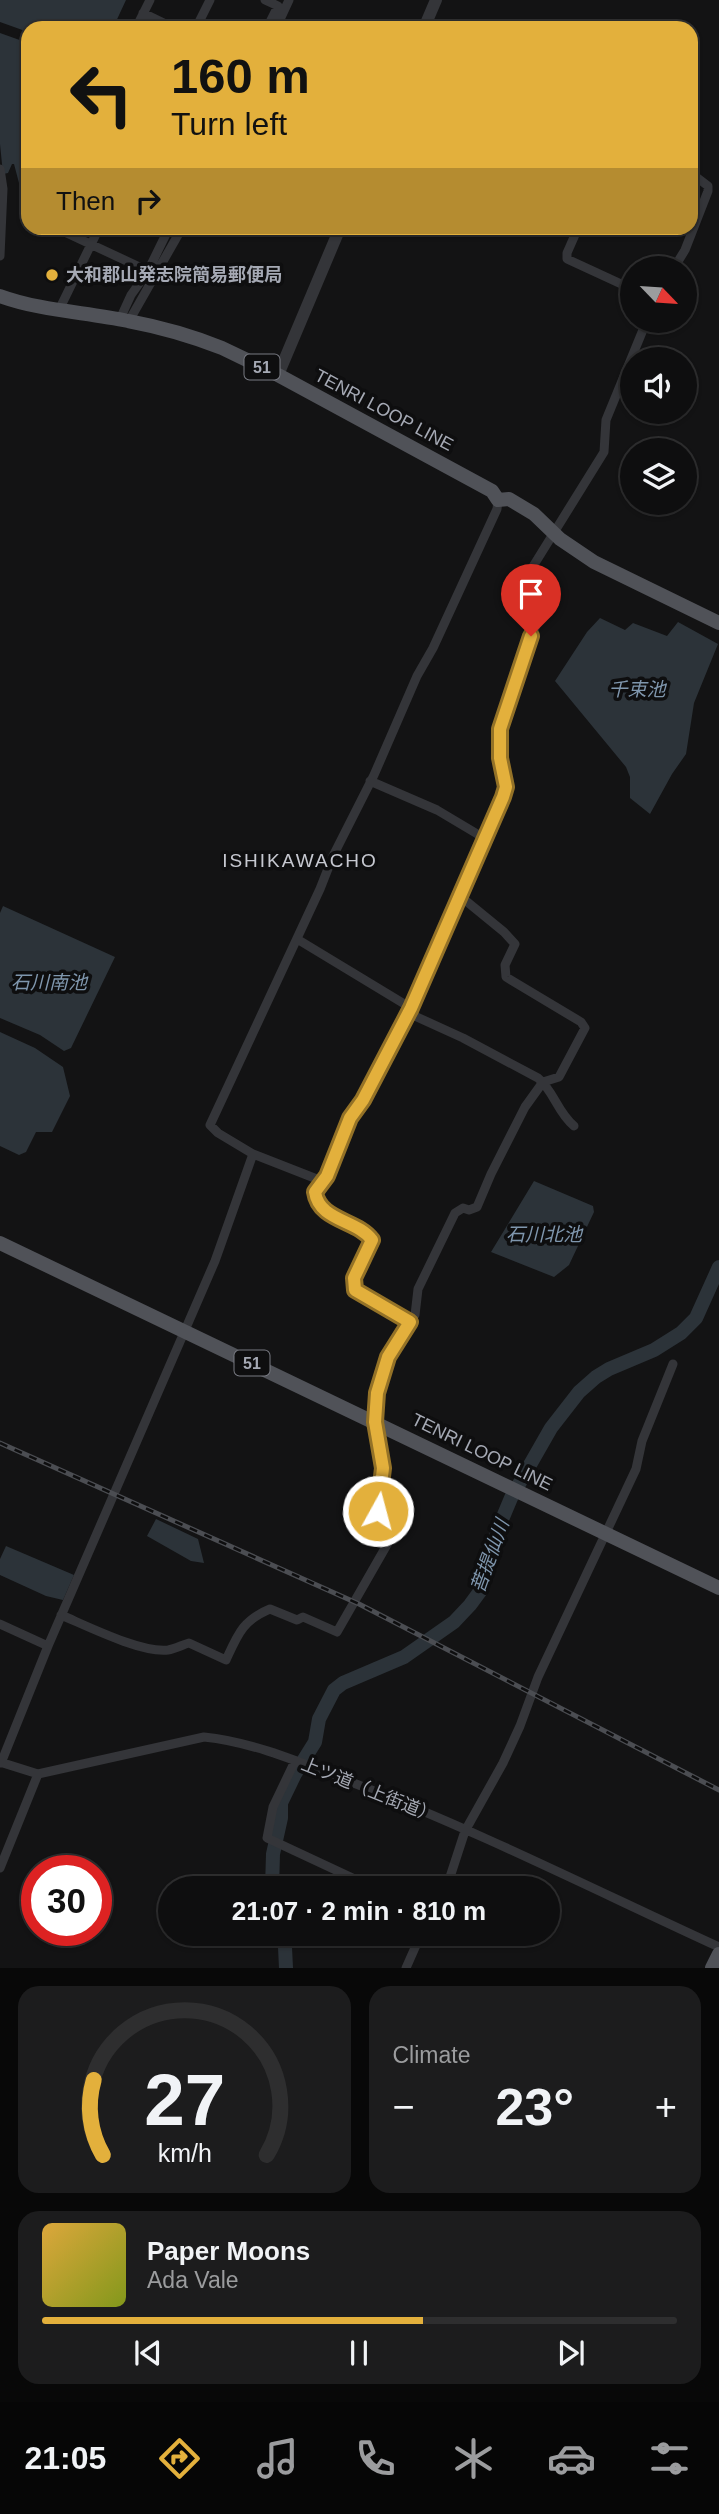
<!DOCTYPE html>
<html lang="en">
<head>
<meta charset="utf-8">
<style>
  body { margin:0; font-family:Arial,"Noto Sans JP",sans-serif; background:#1c1c1d; color:#f1f3f6; height:100vh; display:flex; flex-direction:column; font-size:26px; white-space:nowrap }
  * { box-sizing:border-box; margin:0 }
  p { font-size:23px; color:#9b9c9e }
  .icon { flex:none; width:38px; height:38px; fill:none; stroke:currentColor; stroke-width:2; stroke-linecap:round; stroke-linejoin:round }
  .map { position:relative; height:1968px; overflow:hidden }
  .side { display:flex; flex-direction:column; gap:18px; padding:18px; background:#080808; flex:1 }
  .side>* { flex:none }
  .guide { position:absolute; left:21px; top:21px; width:677px; height:214px; border-radius:21px; box-shadow:0 2px 5px #0004,0 0 0 2px #2e2e2f; background:#e3b03c; color:#111; overflow:hidden }
  .needle { width:46px; rotate:115deg }
  .controls { position:absolute; left:620px; top:256px; display:grid; gap:14px }
  .controls a { display:grid; place-items:center; width:77px; height:77px; border-radius:50%; background:#0e0e0f; box-shadow:0 2px 5px #0004,0 0 0 2px #2e2e2f; font-size:35px }
  .speed { position:absolute; left:21px; top:1855px; display:flex; gap:14px; font-size:35px; font-weight:700; text-align:center }
  .speed>* { display:grid; place-content:center; width:91px; height:91px; border-radius:50%; background:#0e0e0f; box-shadow:0 2px 5px #0004,0 0 0 2px #2e2e2f; line-height:1 }
  .speed .limit { border:10px solid #d22; background:#fff; color:#111 }
  .pin { position:absolute; display:grid; place-items:center; width:60px; height:60px; color:#fff; margin:-72px -30px; border-radius:50% 50% 50% 0; rotate:-45deg; box-shadow:0 0 7px #0007 }
  .pin .icon { rotate:45deg }
  .me { position:absolute; width:77px; margin:-38px; rotate:7deg; stroke-linejoin:round; filter:drop-shadow(0 0 5px #0008) }
  .turn { display:flex; align-items:center; gap:24px; height:147px; padding:0 35px; font-size:32px }
  .turn .icon { width:91px; height:91px; stroke-width:2.5 }
  .turn b { display:block; font-size:49px; line-height:60px }
  .then { display:flex; align-items:center; height:66px; padding:0 35px; background:#0003; gap:14px; font-size:26px }
  .big { font-size:52px; font-weight:600; line-height:1.1 }
  .side .widget { flex:1; display:flex; flex-direction:column; justify-content:center; gap:10px; min-width:0; padding:0 24px; border-radius:21px; background:#1c1c1d }
  .side .dial { align-items:center; gap:0 }
  .dial svg { height:182px; overflow:visible; fill:none; stroke:#2e2e2f; stroke-width:7; stroke-linecap:round; text-anchor:middle }
  .dial text { fill:#f1f3f6; stroke:none }
  .song { display:flex; align-items:center; gap:21px }
  .cover { width:84px; height:84px; border-radius:10px; background:linear-gradient(135deg,hsl(40 70% 55%),hsl(70 70% 35%)) }
  .played { height:7px; border-radius:4px; background:linear-gradient(90deg,#e3b03c 60%,#2e2e2f 60%) }
  .keys { display:flex; justify-content:space-around; direction:ltr }
  .heat { display:flex; justify-content:space-between; align-items:center; font-size:38px; direction:ltr }
  .side .tiles { flex:1; display:grid; gap:18px; grid-template-columns:1fr 1fr }
  .widget:last-child { grid-column:span 2 }
  .trip { position:absolute; left:158px; top:1876px; width:402px; height:70px; border-radius:35px; background:#0e0e0f; box-shadow:0 2px 5px #0004,0 0 0 2px #2e2e2f; font-weight:600; line-height:70px; text-align:center }
  .menu { display:flex; height:112px; justify-content:space-around; align-items:center; background:#060606; color:#9b9c9e }
  .menu .icon { width:49px; height:49px }
  .menu .current { color:#e3b03c }
  .menu b { font-size:32px; color:#f1f3f6 }
  .map>svg:first-child { display:block }
  .water { fill:#2c3339 }
  .lines { fill:none; stroke-linecap:round; stroke-linejoin:round }
  .river { stroke:#2c3339; stroke-width:14 }
  .minor { stroke:#343539; stroke-width:9 }
  .tertiary { stroke:#343539; stroke-width:12 }
  .primary { stroke:#505258; stroke-width:14 }
  .rail-casing { stroke:#4b4d52; stroke-width:5 }
  .rail { stroke:#0e0e0f; stroke-width:2.5; stroke-dasharray:8; stroke-linecap:butt }
  .route-casing { stroke:#947227; stroke-width:18 }
  .route { stroke:#e3b03c; stroke-width:12 }
  .poi-dot { fill:#e3b03c; stroke:#0e0e0f; stroke-width:2.5 }
  .labels { text-anchor:middle; dominant-baseline:central; stroke-width:7; stroke-linejoin:round; paint-order:stroke }
  .shield { fill:#0e0e0f; stroke:#787a82; stroke-width:2 }
  .shield-label { font-size:16px; font-weight:bold; fill:#a5a9b4 }
  .poi-label { font-size:18px; font-weight:bold; fill:#a5a9b4; stroke:#0e0e0f; text-anchor:start }
  .street-label { font-size:18px; fill:#a5a9b4; stroke:#0e0e0f }
  .water-label { font-size:19px; font-style:italic; fill:#7f96ad; stroke:#0e0e0f }
  .neighbourhood-label { font-size:19px; letter-spacing:2px; fill:#c6c8d0; stroke:#0e0e0f }
</style>
</head>
<body>
<div class="map">
<svg width="719" height="1968" viewBox="0 0 719 1968">
  <rect width="100%" height="100%" fill="#131314"/>
  <path class="water" d="M0,0H126L113,28H28V32L0,22Z
    M0,33L28,43V187L26,188L19,183L14,164H12L8,173L3,174L0,144Z
    M600,618L625,630L633,623L667,636L678,622L718,644L694,703L686,754L672,774L650,814L630,798V777L626,767L555,681L587,632Z
    M3,906L115,957L71,1048L64,1051L40,1035L0,1018V913Z
    M0,1032L35,1048L63,1067L70,1096L52,1132H36L26,1152L19,1155L0,1146Z
    M534,1181L593,1206L594,1212L569,1265L554,1277L491,1252Z
    M156,1519L198,1539L204,1563L191,1561L147,1536Z
    M6,1546L74,1575L63,1600L46,1596L0,1575V1559Z"/>
  <g class="lines">
    <path class="river" d="M272,1888L273,1854L281,1818V1803L295,1774L315,1742L319,1719L334,1690L343,1683L404,1657L454,1622L470,1605L481,1590L498,1529L511,1498L551,1428L579,1392L596,1377L609,1369L654,1350L681,1333L696,1318L719,1267
      M281,1934L285,1947L286,1968"/>
    <path class="minor" d="M265,0L278,6L267,28
      M143,13L174,28
      M136,28L150,0
      M196,28L210,0
      M276,28L289,0
      M0,169L3,189L0,256
      M56,228L148,271
      M578,228L567,253V259L632,289
      M674,268L685,250L708,191V186L691,173
      M59,310L99,228
      M120,319L131,295L148,271L169,228
      M129,321L182,228
      M370,781L437,810L484,838
      M297,939L411,1008
      M408,1013L463,1038L538,1078C554,1091 557,1112 574,1126
      M253,1154L322,1181
      M410,1322L415,1315L418,1289L455,1213L463,1208L469,1210L477,1207L491,1174L525,1107L543,1082L559,1077L585,1028L581,1022L506,977L505,965L515,944L504,932L460,896
      M61,1615C87,1626 141,1653 168,1650C175,1649 182,1645 189,1643L226,1660C238,1634 243,1620 270,1609L297,1620L303,1617L337,1632L396,1529L378,1511L383,1468L375,1422L377,1393L388,1357L410,1322L355,1291L354,1278L372,1240C358,1220 319,1221 315,1192L327,1176L350,1118L363,1100L411,1008L503,797L506,787L500,758V729L526,650L550,591L548,585L532,576V568L604,452L606,420L647,320
      M0,1624L48,1646
      M295,1761L273,1807L267,1838L374,1888
      M0,1762L38,1774L204,1737C254,1742 304,1764 351,1782C476,1830 597,1891 719,1947
      M1,1763L48,1646L215,1261L253,1154L218,1133L210,1125L320,889L333,856L374,775L417,676L433,648L497,509L498,500
      M0,1868L38,1774
      M444,1888L450,1877L465,1831L503,1763L520,1726L538,1677L636,1469L642,1441L673,1364
      M406,1968L421,1934"/>
    <path class="tertiary" d="M424,28L436,0
      M278,375L340,228"/>
    <path class="primary" d="M0,296C41,311 86,312 128,321C160,327 192,336 222,348L278,375L492,491L498,500L509,499L534,514L560,539L594,562L719,623
      M0,1243L719,1588
      M712,1968L719,1954"/>
    <g class="rail-casing">
      <path id="rail" d="M0,1443L359,1604L719,1790"/>
    </g>
    <use href="#rail" class="rail"/>
  </g>
  <g class="lines">
    <g class="route-casing">
      <path id="route" d="M378,1511L383,1468L375,1422L377,1393L388,1357L410,1322L355,1290L354,1278L372,1240C358,1220 319,1221 315,1192L327,1176L350,1118L363,1100L411,1008L503,797L506,787L500,758V729L531,636"/>
    </g>
    <use href="#route" class="route"/>
  </g>
  <circle class="poi-dot" cx="52" cy="275" r="7"/>
  <g class="labels">
    <g class="shield">
      <rect x="244.5" y="354.5" width="35" height="25" rx="5"/>
      <rect x="234.5" y="1350.5" width="35" height="25" rx="5"/>
    </g>
    <g class="shield-label">
      <text x="262" y="367">51</text>
      <text x="252" y="1363">51</text>
    </g>
    <g class="poi-label">
      <text x="66" y="275">大和郡山発志院簡易郵便局</text>
    </g>
    <g class="street-label">
      <text transform="translate(384 410) rotate(28)">TENRI LOOP LINE</text>
      <text transform="translate(482 1452) rotate(26)">TENRI LOOP LINE</text>
      <text transform="translate(369 1790) rotate(22)">上ツ道（上街道）</text>
    </g>
    <g class="water-label">
      <text x="637" y="689">千束池</text>
      <text x="49" y="982">石川南池</text>
      <text x="544" y="1234">石川北池</text>
      <text transform="translate(490 1556) rotate(-70)">菩提仙川</text>
    </g>
    <g class="neighbourhood-label">
      <text x="300" y="860">ISHIKAWACHO</text>
    </g>
  </g>
</svg>
<div class="controls">
<a><svg class="needle" viewBox="-14 -14 28 28"><path d="M0-13l5 13h-10z" fill="#e53935"/><path d="M0 13l5-13h-10z" fill="#9b9c9e"/></svg></a>
<a><svg class="icon" aria-label="sound" viewBox="0 0 24 24"><path d="M4 9h4l5-4v14l-5-4H4zM17 9q2 3 0 6"/></svg></a>
<a><svg class="icon" aria-label="layers" viewBox="0 0 24 24"><path d="M12 4l9 5-9 5-9-5zM3 14l9 5 9-5"/></svg></a>
</div>
<div class="speed"><div class="limit">30</div></div>
<div class="pin" style="left:531px;top:636px;background:#d93025"><svg class="icon" aria-label="arrive" viewBox="0 0 24 24"><path d="M6 21V4h12l-3 4 3 4H6"/></svg></div>
<svg class="me" style="left:378px;top:1511px" viewBox="-20 -20 40 40"><circle r="17" fill="#e3b03c" stroke="#fff" stroke-width="3"/><path d="M0-11L8 9 0 5-8 9z" fill="#fff"/></svg>
<div class="trip">21:07 · 2 min · 810 m</div>
<div class="guide">
<div class="turn"><svg class="icon" aria-label="left" viewBox="0 0 24 24"><path d="M17 20v-9H6M10 6l-5 5 5 5"/></svg><div><b>160 m</b>Turn left</div></div>
<div class="then">Then<svg class="icon" aria-label="right" viewBox="0 0 24 24"><path d="M7 20v-9h11M14 6l5 5-5 5"/></svg></div>
</div>
</div>
<section class="side">
<div class="tiles">
<div class="widget dial"><svg viewBox="0 0 100 80">
<path d="M14 69A42 42 0 1 1 86 69"/>
<path d="M14 69A42 42 0 0 1 10 36" stroke="#e3b03c"/>
<text x="50" y="56" font-size="32" font-weight="700">27</text>
<text x="50" y="72" font-size="11">km/h</text>
</svg></div>
<div class="widget"><p>Climate</p>
<div class="heat"><a>−</a><b class="big">23°</b><a>+</a></div>
</div>
<div class="widget">
<div class="song"><i class="cover"></i><div><b>Paper Moons</b><p>Ada Vale</p></div></div>
<div class="played"></div>
<div class="keys"><svg class="icon" aria-label="previous" viewBox="0 0 24 24"><path d="M18 5L8 12l10 7zM5 5v14"/></svg><svg class="icon" aria-label="pause" viewBox="0 0 24 24"><path d="M8 5v14M16 5v14"/></svg><svg class="icon" aria-label="next" viewBox="0 0 24 24"><path d="M6 5l10 7-10 7zM19 5v14"/></svg></div>
</div>
</div>
</section>
<nav class="menu">
<b>21:05</b>
<svg class="icon current" aria-label="directions" viewBox="0 0 24 24"><path d="M12 3l9 9-9 9-9-9zM9 14v-3h6M13 9l2 2-2 2"/></svg>
<svg class="icon" aria-label="music" viewBox="0 0 24 24"><path d="M9 18V5l10-2v13"/><circle cx="6" cy="18" r="3"/><circle cx="16" cy="16" r="3"/></svg>
<svg class="icon" aria-label="phone" viewBox="0 0 24 24"><path d="M5 4h4l2 5-3 2q2 4 5 5l2-3 5 2v4C11 20 4 13 5 4z"/></svg>
<svg class="icon" aria-label="climate" viewBox="0 0 24 24"><path d="M12 3v18M4 7l16 10M4 17L20 7"/></svg>
<svg class="icon" aria-label="car" viewBox="0 0 24 24"><path d="M5 17H2v-5l4-1 3-4h7l3 4 3 1v5h-3M9 17h6M6 11h13"/><circle cx="7" cy="17" r="2"/><circle cx="17" cy="17" r="2"/></svg>
<svg class="icon" aria-label="filters" viewBox="0 0 24 24"><path d="M4 7h16M4 17h16"/><circle cx="9" cy="7" r="2"/><circle cx="15" cy="17" r="2"/></svg>
</nav>
</body>
</html>
